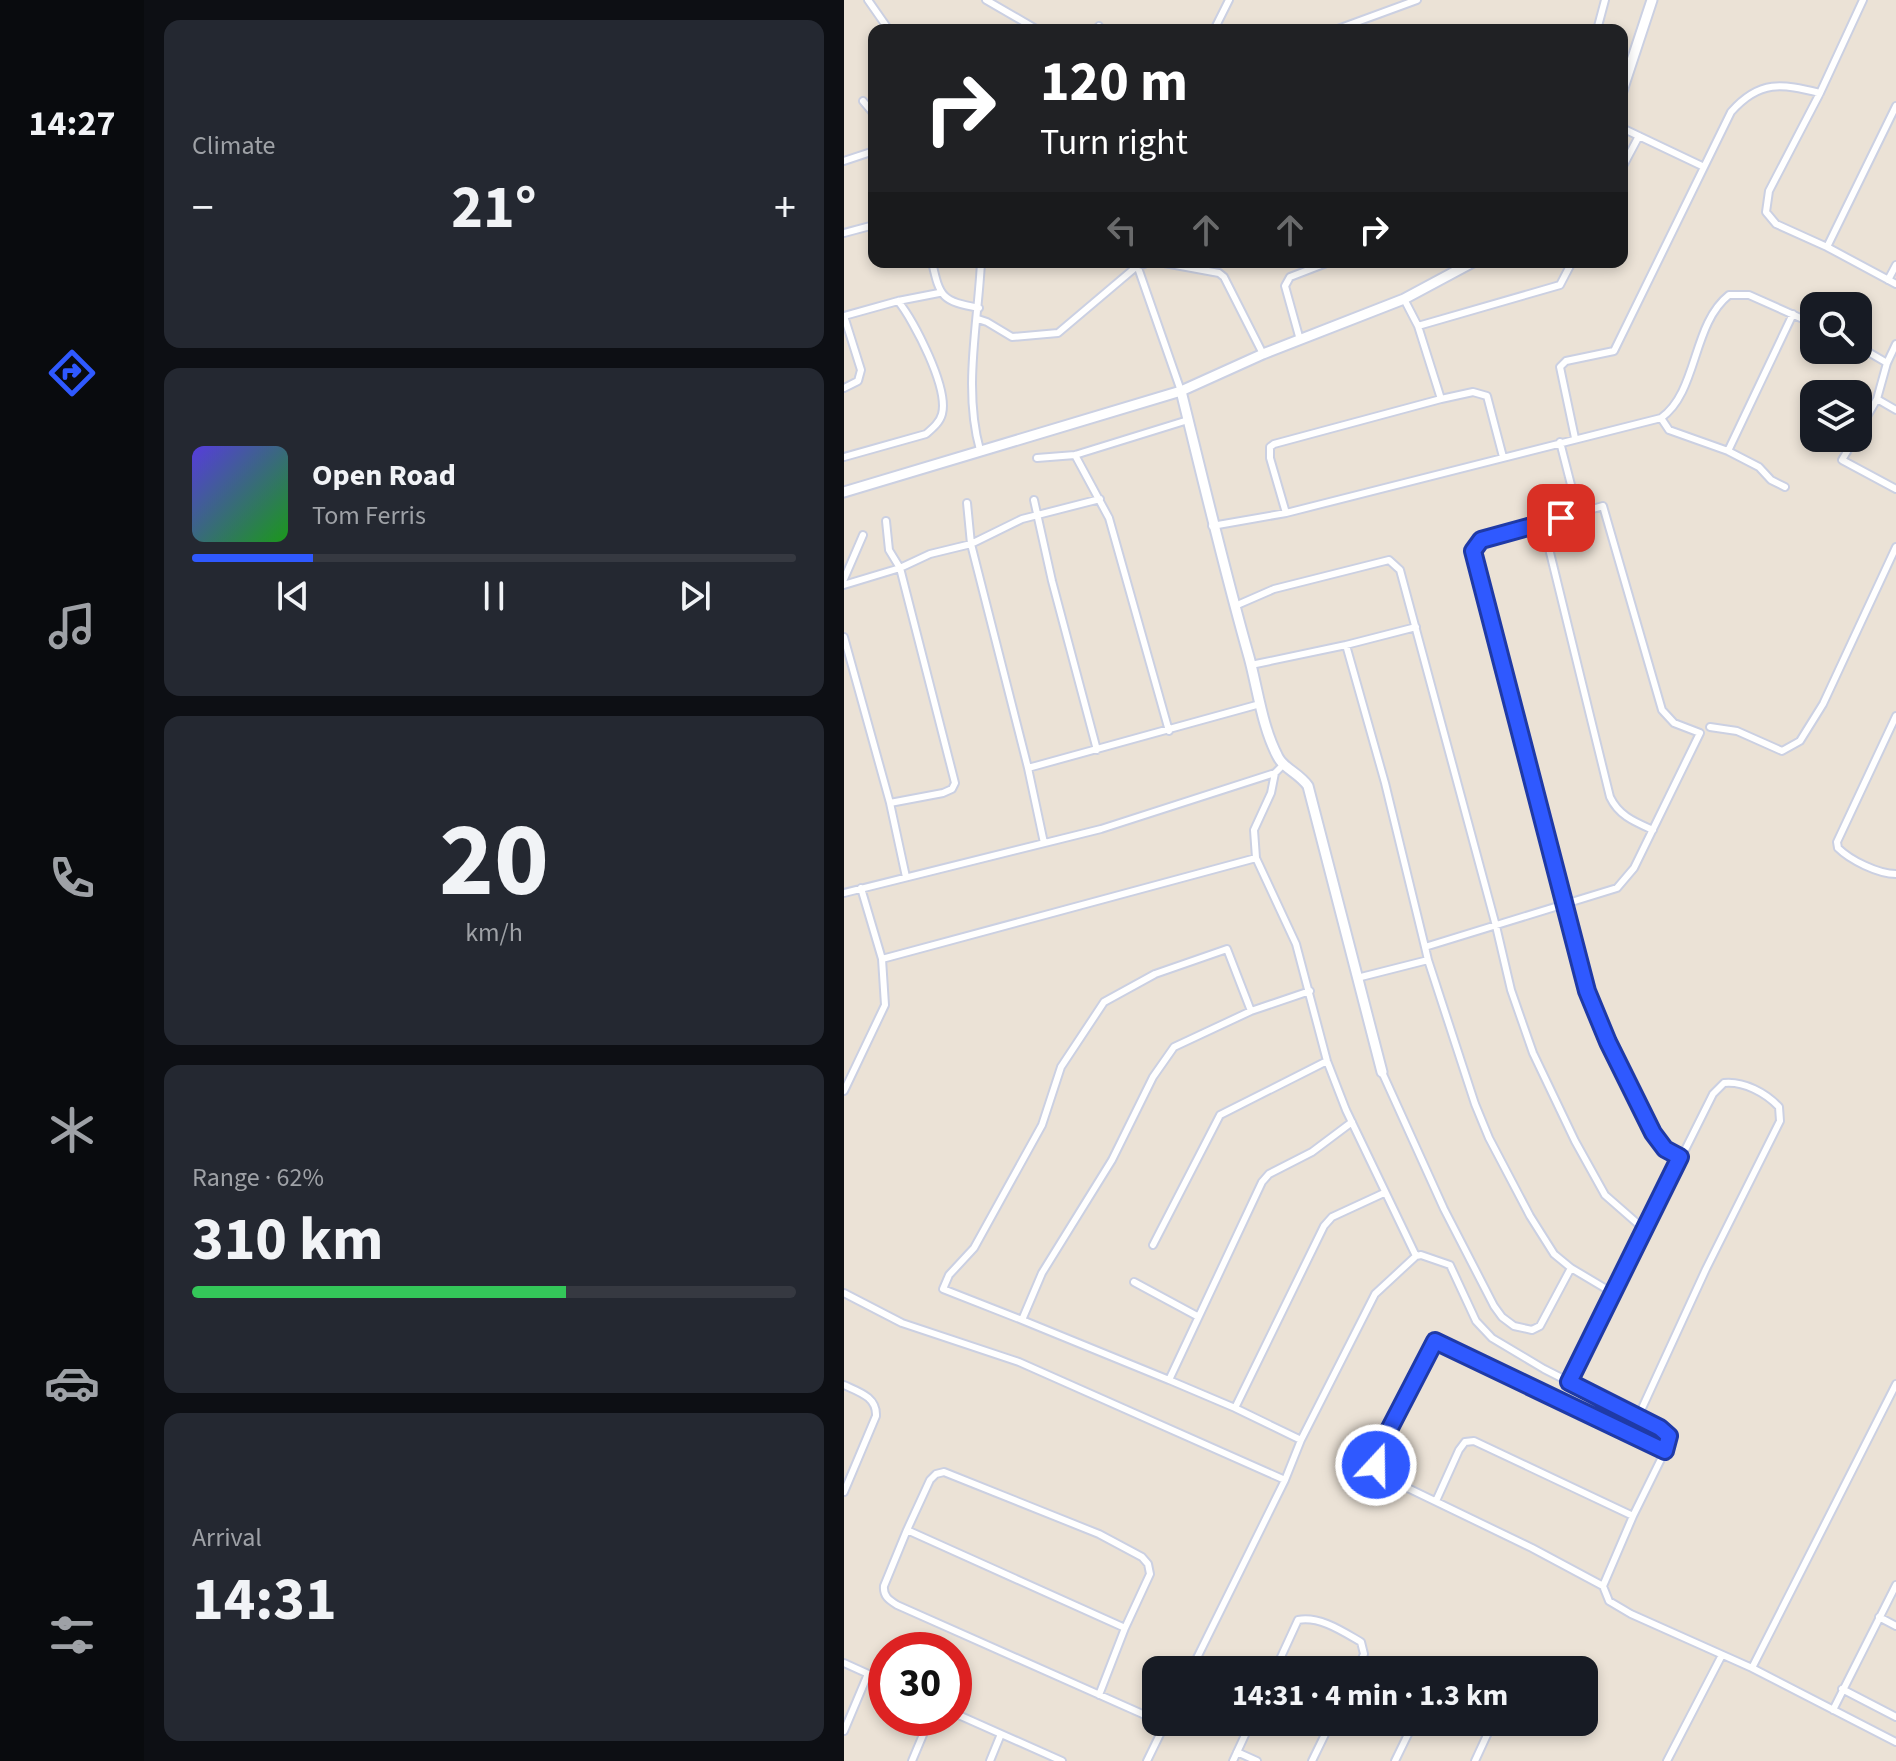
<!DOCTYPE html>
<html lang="en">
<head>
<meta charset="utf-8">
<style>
  body { margin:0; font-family:"Source Sans 3",sans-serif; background:#242831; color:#f1f3f6; height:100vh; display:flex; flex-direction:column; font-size:30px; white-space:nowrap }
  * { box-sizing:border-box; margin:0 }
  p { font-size:26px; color:#9ea1a6 }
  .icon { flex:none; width:44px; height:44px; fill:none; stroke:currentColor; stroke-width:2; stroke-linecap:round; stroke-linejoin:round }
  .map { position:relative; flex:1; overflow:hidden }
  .sheet { display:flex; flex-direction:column; gap:20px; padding:20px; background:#0d0f14; width:700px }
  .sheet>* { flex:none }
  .hud { position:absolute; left:24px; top:24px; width:760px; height:244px; border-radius:16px; box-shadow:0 4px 12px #0003; background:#202124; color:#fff; overflow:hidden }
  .buttons { position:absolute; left:956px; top:292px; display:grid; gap:16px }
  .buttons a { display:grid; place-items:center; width:72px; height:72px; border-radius:16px; background:#171b24; box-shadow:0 4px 12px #0003; font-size:40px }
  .speed { position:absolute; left:24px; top:1632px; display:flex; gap:16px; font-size:40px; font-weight:700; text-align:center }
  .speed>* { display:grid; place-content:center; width:104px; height:104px; border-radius:50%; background:#171b24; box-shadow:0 4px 12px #0003; line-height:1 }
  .speed .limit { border:12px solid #d22; background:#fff; color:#111 }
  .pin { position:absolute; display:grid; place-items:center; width:68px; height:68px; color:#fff; margin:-34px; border-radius:16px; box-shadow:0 4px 12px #0006 }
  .me { position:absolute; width:88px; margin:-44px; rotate:21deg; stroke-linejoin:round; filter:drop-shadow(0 0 6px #0008) }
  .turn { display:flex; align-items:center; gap:28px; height:168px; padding:0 40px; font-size:36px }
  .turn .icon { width:104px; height:104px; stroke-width:2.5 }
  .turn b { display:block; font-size:56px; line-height:68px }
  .lanes { display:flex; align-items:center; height:76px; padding:0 40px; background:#0003; justify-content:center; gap:40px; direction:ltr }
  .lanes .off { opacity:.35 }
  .big { font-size:60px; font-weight:700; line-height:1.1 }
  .sheet .widget { flex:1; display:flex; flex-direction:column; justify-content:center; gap:12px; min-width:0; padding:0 28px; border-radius:16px; background:#242831 }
  .sheet .dial { align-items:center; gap:0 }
  .dial b { font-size:104px; line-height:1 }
  .song { display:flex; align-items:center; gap:24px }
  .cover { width:96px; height:96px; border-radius:12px; background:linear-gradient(135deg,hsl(250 70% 55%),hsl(120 70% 35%)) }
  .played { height:8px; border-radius:4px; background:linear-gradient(90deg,#2f59ff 20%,#363941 20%) }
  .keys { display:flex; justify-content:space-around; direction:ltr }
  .heat { display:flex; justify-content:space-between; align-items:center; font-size:44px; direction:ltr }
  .charge { height:12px; border-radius:6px; background:linear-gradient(90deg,#34c759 62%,#363941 0) }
  .trip { position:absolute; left:298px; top:1656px; width:456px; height:80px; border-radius:16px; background:#171b24; box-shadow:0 4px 12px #0003; font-weight:700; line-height:80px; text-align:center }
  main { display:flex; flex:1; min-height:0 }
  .dock { display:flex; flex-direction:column; width:144px; justify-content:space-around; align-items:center; background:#090b0e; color:#9ea1a6 }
  .dock .icon { width:56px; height:56px }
  .dock .active { color:#2f59ff }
  .dock b { font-size:36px; color:#f1f3f6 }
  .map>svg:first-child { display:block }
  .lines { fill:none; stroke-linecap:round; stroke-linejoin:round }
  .street-casing { stroke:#cbd0e2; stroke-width:10 }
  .secondary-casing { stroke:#cbd0e2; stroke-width:13 }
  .street { stroke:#fff; stroke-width:6 }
  .secondary { stroke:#fff; stroke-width:9 }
  .route-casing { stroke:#1f3aa6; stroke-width:20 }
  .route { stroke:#2f59ff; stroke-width:14 }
</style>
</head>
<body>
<main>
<nav class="dock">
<b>14:27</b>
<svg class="icon active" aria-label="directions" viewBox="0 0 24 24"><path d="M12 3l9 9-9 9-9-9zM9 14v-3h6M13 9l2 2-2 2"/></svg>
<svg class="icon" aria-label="music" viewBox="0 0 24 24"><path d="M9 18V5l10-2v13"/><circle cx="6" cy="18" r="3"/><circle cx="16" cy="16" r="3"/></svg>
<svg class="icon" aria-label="phone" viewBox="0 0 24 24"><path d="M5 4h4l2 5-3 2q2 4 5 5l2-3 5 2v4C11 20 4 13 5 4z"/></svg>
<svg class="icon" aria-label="climate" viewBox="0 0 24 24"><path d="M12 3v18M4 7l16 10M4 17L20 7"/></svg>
<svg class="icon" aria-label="car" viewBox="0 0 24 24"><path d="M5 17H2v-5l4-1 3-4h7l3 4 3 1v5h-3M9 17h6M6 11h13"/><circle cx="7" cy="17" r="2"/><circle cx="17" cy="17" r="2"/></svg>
<svg class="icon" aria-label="filters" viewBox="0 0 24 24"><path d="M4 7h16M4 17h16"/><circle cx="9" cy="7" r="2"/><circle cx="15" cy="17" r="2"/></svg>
</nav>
<section class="sheet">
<div class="widget"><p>Climate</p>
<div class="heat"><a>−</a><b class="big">21°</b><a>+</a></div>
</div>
<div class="widget">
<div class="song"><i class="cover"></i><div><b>Open Road</b><p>Tom Ferris</p></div></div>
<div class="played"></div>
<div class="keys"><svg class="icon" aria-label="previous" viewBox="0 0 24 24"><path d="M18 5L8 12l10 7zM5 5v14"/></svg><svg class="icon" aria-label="pause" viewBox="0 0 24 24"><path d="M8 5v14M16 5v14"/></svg><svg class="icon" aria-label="next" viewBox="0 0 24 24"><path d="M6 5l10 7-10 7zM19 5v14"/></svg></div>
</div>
<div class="widget dial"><b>20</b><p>km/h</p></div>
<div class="widget"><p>Range · 62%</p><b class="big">310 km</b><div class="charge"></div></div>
<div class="widget"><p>Arrival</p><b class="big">14:31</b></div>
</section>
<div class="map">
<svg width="1052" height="1761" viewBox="0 0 1052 1761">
  <rect width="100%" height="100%" fill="#ebe2d6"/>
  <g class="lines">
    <g class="street-casing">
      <path id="street" d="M24,0L45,30
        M142,0L194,30
        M1019,0L976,93L925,191L922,212L932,224L983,247L1052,284
        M252,30L255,26
        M370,30L385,0
        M491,30L573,0
        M753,30L761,0
        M19,101L30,114
        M778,128L858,166
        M0,161L30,151
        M778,168L795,136
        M0,233L30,225
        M983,247L1052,106
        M88,262C96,298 98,301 135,308
        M292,262L337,391
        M315,262L375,273L380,277L419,354
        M1044,280L1052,265
        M560,299L574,326L597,399
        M0,316L54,301L95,293
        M134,319L143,322L168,337L214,333L292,267L305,262
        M574,326L716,285L728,262
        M456,340L441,286L446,277L485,262
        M1014,346L1043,363
        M0,388L14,381L17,370L0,316
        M1033,399L1052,410
        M817,418L825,430L884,451
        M1014,432L1033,399L1043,363L1052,344
        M731,438L716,367L722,361L770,351L887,112C916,79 938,84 976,93
        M1011,438L998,460L1052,489
        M716,442L734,512
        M136,450C119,389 134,324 137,262
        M231,455L265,518L325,731
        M0,457L82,434C89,428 96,422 98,414C105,388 70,321 54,301
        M193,458L231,455L344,420
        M941,487L927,480L915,467L884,451L949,314
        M190,500L208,581L253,750
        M123,503L127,544L184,768L200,843
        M442,513L426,458V447L430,444L597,399L629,392L643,396L659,457
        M42,521L45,550L56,568L111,783L108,789L99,793L46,803
        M699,524L766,797C775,816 791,822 809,830
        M368,526L442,513L817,418C854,392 848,324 885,295H905L970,324
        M0,579L19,535
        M0,585L56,568L86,554L127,544L178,519L256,499
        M391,606L430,589L545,560L556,570L652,926L667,990L689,1053L731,1141L761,1195L801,1230
        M0,637L46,803L62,877
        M502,645L541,783L581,947
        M407,665L502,645L572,627
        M1052,716L993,842L994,848C1006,860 1034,874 1052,874
        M866,727L893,731L938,751L956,741L979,704L1052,547
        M184,768L416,704
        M431,773L427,793L410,830L412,858L452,944L483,1061L502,1110L572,1256
        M0,893L257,829L431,773L439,765
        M38,959L412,858
        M584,960L631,1104L645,1138L686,1216L710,1254L727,1268L769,1293
        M513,978L584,960L581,947L773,888L790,868L856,733L830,723L818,710L759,506L637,540L629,551L721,906C737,978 758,1029 790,1095C798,1111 804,1131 816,1144C821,1150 829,1153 836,1157
        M538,1072L600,1209L650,1306L658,1317L670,1326L688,1330L696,1326L727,1268
        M0,1091L41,1005L38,959L17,888
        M309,1245L376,1115L483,1061
        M290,1282L353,1316
        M0,1293L58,1323L175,1362L441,1480
        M178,1320L99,1289L105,1275L130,1248L198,1125L217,1067L260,1002L311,974L383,949L407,1011
        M325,1380L178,1320L198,1273L268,1160L309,1077L330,1047L407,1011L466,991
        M725,1382L869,1094L880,1083C900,1081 922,1093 935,1107L936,1121L862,1269L794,1417
        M0,1385C15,1392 33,1397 32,1416L0,1492
        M391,1408L325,1380L418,1182L425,1174L468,1152L508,1122
        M457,1440L391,1408L480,1226L488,1217L540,1193
        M592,1501L615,1450L621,1442L630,1441L789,1516
        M63,1530L86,1480L92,1474L100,1472L255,1534L298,1557L304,1564L306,1574L281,1628
        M759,1586L688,1548L543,1478C533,1470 530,1464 534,1451L591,1341L821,1451
        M1035,1617L1052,1626
        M0,1663L42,1682
        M908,1668L1052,1384
        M347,1670L441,1480L457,1440L531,1294L572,1256L577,1255L606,1265L632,1321L648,1338L700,1369L816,1428L825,1436L821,1451L789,1516L759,1586L765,1601L787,1614L908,1668L1052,1742
        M431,1670L454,1620C476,1616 498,1631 517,1642L520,1654L513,1670
        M998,1689L1052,1717
        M255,1695L281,1628L63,1530L40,1586C39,1596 45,1600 53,1605L312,1720
        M989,1710L1052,1585
        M110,1713L218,1761
        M0,1731L24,1674
        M393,1752L413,1761
        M68,1761L86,1718
        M146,1761L157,1734
        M303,1761L322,1722
        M389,1761L407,1722
        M468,1761L487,1722
        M551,1761L570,1722
        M631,1761L649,1722
        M823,1761L878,1655"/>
    </g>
    <g class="secondary-casing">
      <path id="secondary" d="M778,91L808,0
        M337,391C359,480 380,569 405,657C414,690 418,727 434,757C439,768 455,773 464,786L538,1072
        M0,492L337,391L419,354L560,299L629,262"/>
    </g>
    <use href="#street" class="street"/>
    <use href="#secondary" class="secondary"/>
  </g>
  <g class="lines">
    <g class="route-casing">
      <path id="route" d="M532,1465L534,1451L591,1341L821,1451L825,1436L816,1428L725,1382L836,1157L821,1149L809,1133L764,1042L743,991L629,551L637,540L717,518"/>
    </g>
    <use href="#route" class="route"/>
  </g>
</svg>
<div class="buttons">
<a><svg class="icon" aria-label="search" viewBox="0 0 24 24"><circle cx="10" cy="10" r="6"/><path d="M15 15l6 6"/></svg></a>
<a><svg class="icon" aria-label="layers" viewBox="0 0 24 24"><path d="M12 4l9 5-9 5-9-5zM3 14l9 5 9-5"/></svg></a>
</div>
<div class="speed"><div class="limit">30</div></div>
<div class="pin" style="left:717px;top:518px;background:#d93025"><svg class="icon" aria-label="arrive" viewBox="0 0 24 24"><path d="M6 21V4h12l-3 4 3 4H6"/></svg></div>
<svg class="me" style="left:532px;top:1465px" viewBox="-20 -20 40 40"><circle r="17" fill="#2f59ff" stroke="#fff" stroke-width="3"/><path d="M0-11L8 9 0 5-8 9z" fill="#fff"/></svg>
<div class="trip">14:31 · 4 min · 1.3 km</div>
<div class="hud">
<div class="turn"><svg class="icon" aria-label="right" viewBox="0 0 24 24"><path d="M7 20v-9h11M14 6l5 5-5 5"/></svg><div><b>120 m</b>Turn right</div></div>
<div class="lanes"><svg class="icon off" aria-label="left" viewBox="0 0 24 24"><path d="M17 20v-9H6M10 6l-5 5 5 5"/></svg><svg class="icon off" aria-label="ahead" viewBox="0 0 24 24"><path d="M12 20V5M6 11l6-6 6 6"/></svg><svg class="icon off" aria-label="ahead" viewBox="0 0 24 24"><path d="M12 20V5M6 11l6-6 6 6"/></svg><svg class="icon" aria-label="right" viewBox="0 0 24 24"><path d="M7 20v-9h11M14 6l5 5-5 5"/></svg></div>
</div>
</div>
</main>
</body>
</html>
